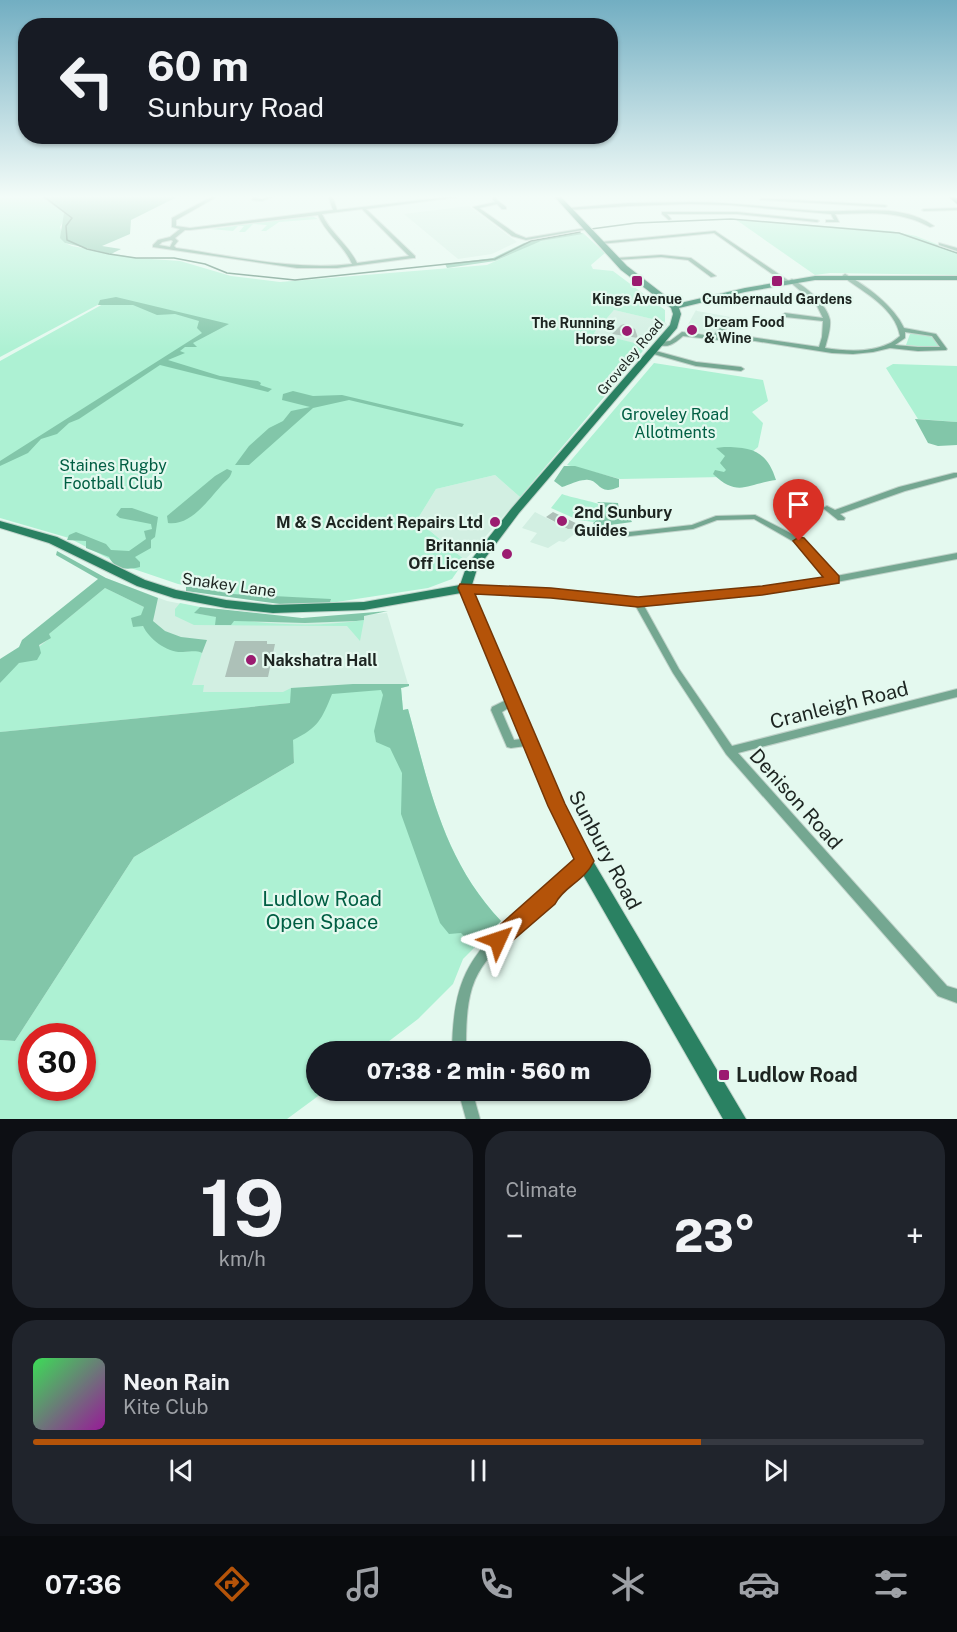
<!DOCTYPE html>
<html lang="en">
<head>
<meta charset="utf-8">
<style>
  body { margin:0; font-family:"Public Sans",sans-serif; background:#20242c; color:#f1f3f6; height:100vh; display:flex; flex-direction:column; font-size:22px; white-space:nowrap }
  * { box-sizing:border-box; margin:0 }
  p { font-size:20px; color:#9ea1a6 }
  .icon { flex:none; width:33px; height:33px; fill:none; stroke:currentColor; stroke-width:2; stroke-linecap:round; stroke-linejoin:round }
  .map { position:relative; height:1119px; overflow:hidden }
  .sheet { display:flex; flex-direction:column; gap:12px; padding:12px; background:#0d0f14; flex:1 }
  .sheet>* { flex:none }
  .top-card { position:absolute; left:18px; top:18px; width:600px; height:126px; border-radius:24px; box-shadow:0 2px 4px #0004; background:#171b24; color:#f1f3f6; overflow:hidden }
  .speed { position:absolute; left:18px; top:1023px; display:flex; gap:12px; font-size:30px; font-weight:700; text-align:center }
  .speed>* { display:grid; place-content:center; width:78px; height:78px; border-radius:50%; background:#171b24; box-shadow:0 2px 4px #0004; line-height:1 }
  .speed .limit { border:9px solid #d22; background:#fff; color:#111 }
  .pin { position:absolute; display:grid; place-items:center; width:51px; height:51px; color:#fff; margin:-62px -26px; border-radius:50% 50% 50% 0; rotate:-45deg; box-shadow:0 0 6px #0007 }
  .pin .icon { rotate:45deg }
  .me { position:absolute; width:66px; margin:-33px; rotate:48deg; stroke-linejoin:round; filter:drop-shadow(0 0 4px #0008) }
  .turn { display:flex; align-items:center; gap:21px; height:126px; padding:0 30px; font-size:27px }
  .turn .icon { width:78px; height:78px; stroke-width:2.5 }
  .turn b { display:block; font-size:42px; line-height:51px }
  .big { font-size:45px; font-weight:800; line-height:1.1 }
  .sheet .tile { flex:1; display:flex; flex-direction:column; justify-content:center; gap:9px; min-width:0; padding:0 21px; border-radius:24px; background:#20242c }
  .sheet .dial { align-items:center; gap:0 }
  .dial b { font-size:78px; line-height:1 }
  .song { display:flex; align-items:center; gap:18px }
  .cover { width:72px; height:72px; border-radius:9px; background:linear-gradient(135deg,hsl(130 70% 55%),hsl(300 70% 35%)) }
  .played { height:6px; border-radius:3px; background:linear-gradient(90deg,#b45309 75%,#363941 75%) }
  .keys { display:flex; justify-content:space-around; direction:ltr }
  .heat { display:flex; justify-content:space-between; align-items:center; font-size:33px; direction:ltr }
  .sheet .tiles { flex:1; display:grid; gap:12px; grid-template-columns:1fr 1fr }
  .tile:last-child { grid-column:span 2 }
  .trip { position:absolute; left:306px; top:1041px; width:345px; height:60px; border-radius:30px; background:#171b24; box-shadow:0 2px 4px #0004; font-weight:800; line-height:60px; text-align:center }
  .tab-bar { display:flex; height:96px; justify-content:space-around; align-items:center; background:#090b0e; color:#9ea1a6 }
  .tab-bar .icon { width:42px; height:42px }
  .tab-bar .active { color:#b45309 }
  .tab-bar b { font-size:27px; color:#f1f3f6 }
  .map>svg:first-child { display:block }
  .built { fill:#d2efe2 }
  .green { fill:#adf1d3; fill-rule:evenodd }
  .forest { fill:#82c6a9 }
  .lines { fill:none; stroke-linecap:round; stroke-linejoin:round }
  .stream { stroke:#4d7f6a; stroke-width:1.5 }
  .building { fill:#adc1b8 }
  .street-casing { stroke:#c0d3ca; stroke-width:2 }
  .secondary-casing { stroke:#c0d3ca; stroke-width:2 }
  .primary-casing { stroke:#c0d3ca; stroke-width:1 }
  .street { fill:#74a791; fill-rule:evenodd }
  .secondary { fill:#2a8162; fill-rule:evenodd }
  .primary { fill:#235e49; fill-rule:evenodd }
  .route { fill:#b45309; stroke:#753606; stroke-width:1.5 }
  .poi-dot { fill:#9b1b70; stroke:#e4f9ef; stroke-width:2 }
  .labels { text-anchor:middle; dominant-baseline:central; stroke-width:4.5; stroke-linejoin:round; paint-order:stroke }
  .far-poi-label { font-size:14px; font-weight:bold; fill:#1d2521; stroke:#e4f9ef }
  .far-street-label { font-size:14px; fill:#1d2521; stroke:#e4f9ef }
  .park-label { font-size:16px; fill:#005e43; stroke:#e4f9ef }
  .poi-label { font-size:16px; font-weight:bold; fill:#1d2521; stroke:#e4f9ef; text-anchor:start }
  .street-label { font-size:16px; fill:#1d2521; stroke:#e4f9ef }
  .near-street-label { font-size:20px; fill:#1d2521; stroke:#e4f9ef }
  .near-park-label { font-size:20px; fill:#005e43; stroke:#e4f9ef }
  .near-poi-label { font-size:20px; font-weight:bold; fill:#1d2521; stroke:#e4f9ef; text-anchor:start }
</style>
</head>
<body>
<div class="map">
<svg width="957" height="1119" viewBox="0 0 957 1119">
  <rect width="100%" height="100%" fill="#e4f9ef"/>
  <path class="built" d="M469,206L517,242L492,254L458,259L404,214Z
    M614,310L665,322L667,325L647,346L593,334Z
    M696,310L697,311L731,317L716,336L685,330Z
    M495,475L520,497L465,560L417,520L436,489Z
    M535,512L568,529H581L564,542L559,541L548,548L530,542L537,533L522,528Z
    M106,578L167,601L233,614L302,620L387,613L408,684L291,688L290,703L0,732V667Z"/>
  <path class="green" d="M0,195H39L64,213L65,218L60,227L65,243L72,246L137,258L180,261L231,276L280,282L487,265L537,242L583,233L605,253L591,265L593,269L613,271L665,310V322L614,310L594,333L647,346L520,497L495,475L436,489L417,520L465,560L452,579L428,588L330,603L331,600L233,594L178,584L119,564L69,538L0,518V361L114,298L105,301L0,357Z
    M312,216L318,219L279,222L266,231H261L267,225L253,224L245,232H239L244,226H238L233,231L211,229Z
    M735,219L891,231L916,236L957,252V275L830,273L815,275Z
    M914,333L932,336L941,348L906,345L910,334Z
    M654,363L763,380L768,401L752,412L763,423L758,447L723,477L620,479L567,465Z
    M893,364L957,366V422L918,419L886,368Z
    M562,494C575,499 602,502 610,510L594,522L578,520L551,508Z
    M105,588L144,607L142,615L131,619L184,652L196,650L202,653L192,685H204L203,692H283L291,688L409,684V686L401,688L403,710L408,709C430,789 443,859 501,921L463,959L453,984L418,1019L376,1051L316,1052V1090L325,1091L287,1119H0V1040L15,1041L134,857L294,763L290,703L0,732V683L10,670L50,638L49,634ZM32,1036H82V1088H32Z
    M180,603L200,607L195,613C249,623 308,629 364,620L360,641L347,626L194,625L175,616V609Z"/>
  <path class="forest" d="M39,195H181L131,220L130,234L102,246L121,249L111,254L65,243L60,238L64,213Z
    M579,232L583,234L541,241L495,261L447,268L445,264L493,258L524,243Z
    M116,297L229,324L193,343L197,347H185L180,351L185,353L168,360L220,376L258,381L261,383L260,385L272,389L268,392L160,365L79,419L69,423L57,434L41,439L28,453L0,466V461L202,333L197,328L199,321L175,314L157,315L133,305H98L100,300Z
    M293,391L313,396L342,395L464,424L462,427L349,400L313,408L249,465H235L249,446L269,428L283,421L291,411L310,407L282,400L283,394Z
    M915,419L957,422V445L938,446L928,443Z
    M724,447C752,447 767,451 776,480C747,484 738,498 713,474L715,470L724,472L726,470L720,463L725,456L716,448Z
    M564,466H575L619,479V487C597,497 600,478 585,480C578,480 569,485 562,487L554,481Z
    M227,469L232,471C230,479 226,480 221,486C208,500 191,526 168,523L167,516L215,476Z
    M597,502L618,503L619,510L625,509L632,522L596,527L593,523L610,510Z
    M121,508H132L158,517L155,537L151,540V548L135,557L140,562V567C127,570 115,570 109,557L86,548V541L67,540L69,535L76,532L106,544L111,550L129,551L146,539L144,531L152,529L151,524L120,518L116,515Z
    M57,551L106,578L158,598L153,621L165,631L181,637L207,640L202,653C195,650 191,652 183,652C167,653 149,639 143,626L133,627L131,618L141,615L144,607L105,588L49,634L51,638L39,645L41,653L37,660L19,663L0,683V659L19,647L22,640L98,579L56,555Z
    M186,586L233,594L331,599L330,603L280,604L186,591Z
    M200,607L302,618L388,611L364,616V620L356,621L305,623L234,621L231,625H215L216,617L194,613Z
    M353,684H409V686L401,688L403,710L408,709C430,789 443,859 501,921L475,947L461,933L449,934L440,923L401,814L402,773L390,748L376,742L374,731L383,695L381,690L332,694C322,719 318,728 293,740L294,763L134,857L15,1041L0,1040V732L290,703L291,688Z"/>
  <g class="lines">
    <path class="stream" d="M42,195L72,218L66,226L67,240L87,249L109,254L136,258H174L205,264L227,273L295,280L495,259L531,241L580,232
      M591,229L636,223L731,219L899,233L957,253"/>
  </g>
  <path class="building" d="M624,324L635,329L638,338L612,334L621,325Z
    M553,512L586,528L568,529L546,517Z
    M235,641H267V644H275L268,677H225Z"/>
  <g class="lines">
    <g class="street-casing">
      <path id="street" d="M215,195H220L176,220V226L190,228L333,210L328,195H332L337,210L463,195H473L366,209L415,256V258H413L337,268H297L153,247V245L158,240L170,237L180,229L172,227V218ZM362,209L409,256L357,263C348,244 330,233 322,214ZM318,215C326,234 344,245 352,264C295,271 232,256 176,248L174,246L178,241L175,238L185,230H190ZM171,240L173,241L170,247L159,245L162,242Z
        M256,195H260L257,198L262,199L267,197L266,195H270L272,197L262,201L252,200V198Z
        M492,195H496L497,200L506,207V209H502L497,204L479,208L516,234L526,238L586,228L588,229L526,240L512,236L473,207L495,202L493,200Z
        M761,198L885,205L887,206L885,207L760,200Z
        M689,202C732,202 774,208 817,211C856,213 901,202 934,226L930,227C900,210 868,213 835,214L839,222H826V220H834L831,214L729,205L689,204L628,206L568,210L566,209L568,208L628,203Z
        M957,208V210L924,211L922,210L924,209Z
        M662,212H737L817,220L819,221L817,222L737,214H667L671,219L669,220L662,214Z
        M715,231L789,281V283H785L714,233L600,244L598,243L600,242Z
        M939,243L957,248V251L939,245Z
        M661,255L691,258L716,276L711,277L688,260L661,257L616,260L614,259L616,258Z
        M845,274C867,286 894,306 904,328L936,334L947,349L946,350L918,351L890,348L873,352L853,354L832,353L755,341L719,340L683,336C675,343 668,349 657,344L660,342L670,341L682,332L713,336L728,319L730,318L733,320L719,337H750L819,347L822,337L823,321L785,317L782,315L785,313L823,318L816,304L790,282V280L792,279C806,287 827,304 830,320C831,329 827,340 825,348C844,351 869,353 888,344C892,343 896,339 900,336C895,308 865,293 843,277L842,276ZM905,332L932,336L940,347H918L895,345L905,338Z
        M652,350L696,362L741,367L744,369L741,371L696,366L650,353L649,352Z
        M954,473H957V477L905,491L840,514L845,518L844,520H838L823,508L827,506L835,510L899,487Z
        M755,515L802,539L836,576L957,553V559L800,589L657,605L643,604L679,669L732,746L957,689V697L738,753L947,986L957,989V1003L938,996L726,754L673,673L634,603L465,591L461,588L465,585L657,599L800,583L827,578L796,543L754,519L717,520L693,529L621,537L617,535L621,533L692,525L716,516Z
        M512,697L515,698L517,701L515,704L502,712L514,740L529,738L533,739L534,742L533,745L511,748L507,747L491,710L492,707Z
        M584,856L588,857L590,861C584,874 570,880 561,890C558,894 556,898 553,901C547,908 538,913 531,918C508,936 481,959 472,988C466,1008 466,1030 466,1052H452C453,993 462,961 508,922C518,913 537,902 544,893C547,890 549,886 553,882C561,873 572,867 580,857Z
        M458,1090H472L480,1119H466Z"/>
    </g>
    <g class="secondary-casing">
      <path id="secondary" d="M553,195H559L627,266L676,304L745,288L815,276H957V280H815L745,292L679,308L681,314L677,328L519,513L477,569L471,588L564,805L590,856L746,1119H723L578,866L549,806L461,593L364,610L273,613L226,608L174,598L137,586L49,543L0,528V521L57,537L145,580L176,590L226,600L273,605L364,602L460,585L467,565L511,509L670,325L673,314L671,308L621,270Z"/>
    </g>
    <g class="primary-casing">
      <path id="primary" d="M946,195H953L957,198V204Z"/>
    </g>
    <use href="#street" class="street"/>
    <use href="#secondary" class="secondary"/>
    <use href="#primary" class="primary"/>
  </g>
  <linearGradient id="sky" x2="0" y2="1"><stop stop-color="#72aec2"/><stop offset="0.56" stop-color="#f3fcf8"/><stop offset="1" stop-color="#f3fcf8" stop-opacity="0"/></linearGradient>
  <rect width="957" height="351" fill="url(#sky)"/>
  <path class="route" d="M799,537L804,538L839,576V583L762,595L638,607L551,598L475,594L565,804L594,861C584,882 564,886 555,904L505,947L498,950L491,947L488,940L491,933L574,859L548,806L458,588L460,584L551,588L638,597L762,586L823,577L793,541Z"/>
  <g class="poi-dot">
    <rect x="631" y="275" width="12" height="12" rx="3"/>
    <rect x="771" y="275" width="12" height="12" rx="3"/>
    <circle cx="692" cy="330" r="6"/>
    <circle cx="627" cy="331" r="6"/>
    <circle cx="562" cy="521" r="6"/>
    <circle cx="495" cy="522" r="6"/>
    <circle cx="507" cy="554" r="6"/>
    <circle cx="251" cy="660" r="6"/>
    <rect x="718" y="1069" width="12" height="12" rx="3"/>
  </g>
  <g class="labels">
    <g class="far-poi-label">
      <text x="637" y="299">Kings Avenue</text>
      <text x="777" y="299">Cumbernauld Gardens</text>
      <text x="704" y="322" text-anchor="start">Dream Food<tspan x="704" dy="16">&amp; Wine</tspan></text>
      <text x="615" y="323" text-anchor="end">The Running<tspan x="615" dy="16">Horse</tspan></text>
    </g>
    <g class="far-street-label">
      <text transform="translate(630 357) rotate(-50)">Groveley Road</text>
    </g>
    <g class="park-label">
      <text x="675" y="414">Groveley Road<tspan x="675" dy="18">Allotments</tspan></text>
      <text x="113" y="465">Staines Rugby<tspan x="113" dy="18">Football Club</tspan></text>
    </g>
    <g class="poi-label">
      <text x="574" y="512">2nd Sunbury<tspan x="574" dy="18">Guides</tspan></text>
      <text x="483" y="522" text-anchor="end">M &amp; S Accident Repairs Ltd</text>
      <text x="495" y="545" text-anchor="end">Britannia<tspan x="495" dy="18">Off License</tspan></text>
      <text x="263" y="660">Nakshatra Hall</text>
    </g>
    <g class="street-label">
      <text transform="translate(229 585) rotate(8)">Snakey Lane</text>
    </g>
    <g class="near-street-label">
      <text transform="translate(839 705) rotate(-14)">Cranleigh Road</text>
      <text transform="translate(796 799) rotate(48)">Denison Road</text>
      <text transform="translate(605 850) rotate(62)">Sunbury Road</text>
    </g>
    <g class="near-park-label">
      <text x="322" y="899">Ludlow Road<tspan x="322" dy="23">Open Space</tspan></text>
    </g>
    <g class="near-poi-label">
      <text x="736" y="1075">Ludlow Road</text>
    </g>
  </g>
</svg>
<div class="speed"><div class="limit">30</div></div>
<div class="pin" style="left:799px;top:541px;background:#d93025"><svg class="icon" aria-label="arrive" viewBox="0 0 24 24"><path d="M6 21V4h12l-3 4 3 4H6"/></svg></div>
<svg class="me" style="left:498px;top:940px" viewBox="-20 -20 40 40"><path d="M0-17L14 15 0 8-14 15z" fill="#b45309" stroke="#fff" stroke-width="4"/></svg>
<div class="trip">07:38 · 2 min · 560 m</div>
<div class="top-card">
<div class="turn"><svg class="icon" aria-label="left" viewBox="0 0 24 24"><path d="M17 20v-9H6M10 6l-5 5 5 5"/></svg><div><b>60 m</b>Sunbury Road</div></div>
</div>
</div>
<section class="sheet">
<div class="tiles">
<div class="tile dial"><b>19</b><p>km/h</p></div>
<div class="tile"><p>Climate</p>
<div class="heat"><a>−</a><b class="big">23°</b><a>+</a></div>
</div>
<div class="tile">
<div class="song"><i class="cover"></i><div><b>Neon Rain</b><p>Kite Club</p></div></div>
<div class="played"></div>
<div class="keys"><svg class="icon" aria-label="previous" viewBox="0 0 24 24"><path d="M18 5L8 12l10 7zM5 5v14"/></svg><svg class="icon" aria-label="pause" viewBox="0 0 24 24"><path d="M8 5v14M16 5v14"/></svg><svg class="icon" aria-label="next" viewBox="0 0 24 24"><path d="M6 5l10 7-10 7zM19 5v14"/></svg></div>
</div>
</div>
</section>
<nav class="tab-bar">
<b>07:36</b>
<svg class="icon active" aria-label="directions" viewBox="0 0 24 24"><path d="M12 3l9 9-9 9-9-9zM9 14v-3h6M13 9l2 2-2 2"/></svg>
<svg class="icon" aria-label="music" viewBox="0 0 24 24"><path d="M9 18V5l10-2v13"/><circle cx="6" cy="18" r="3"/><circle cx="16" cy="16" r="3"/></svg>
<svg class="icon" aria-label="phone" viewBox="0 0 24 24"><path d="M5 4h4l2 5-3 2q2 4 5 5l2-3 5 2v4C11 20 4 13 5 4z"/></svg>
<svg class="icon" aria-label="climate" viewBox="0 0 24 24"><path d="M12 3v18M4 7l16 10M4 17L20 7"/></svg>
<svg class="icon" aria-label="car" viewBox="0 0 24 24"><path d="M5 17H2v-5l4-1 3-4h7l3 4 3 1v5h-3M9 17h6M6 11h13"/><circle cx="7" cy="17" r="2"/><circle cx="17" cy="17" r="2"/></svg>
<svg class="icon" aria-label="filters" viewBox="0 0 24 24"><path d="M4 7h16M4 17h16"/><circle cx="9" cy="7" r="2"/><circle cx="15" cy="17" r="2"/></svg>
</nav>
</body>
</html>
